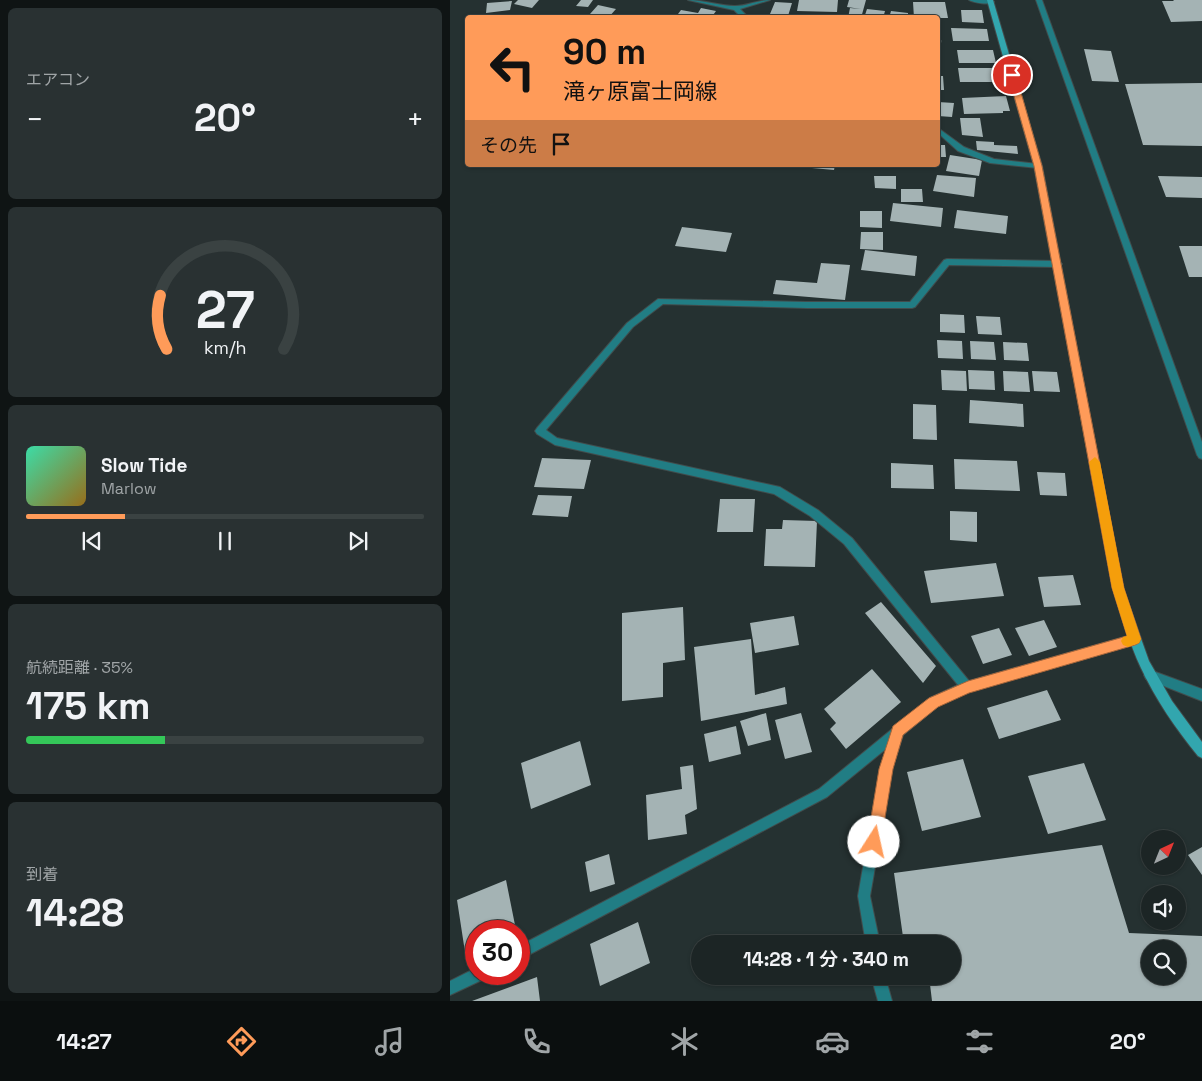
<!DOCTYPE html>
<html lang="ja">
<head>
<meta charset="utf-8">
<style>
  body { margin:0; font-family:"Space Grotesk","Noto Sans JP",sans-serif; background:#293132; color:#f1f3f6; height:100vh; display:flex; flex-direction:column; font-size:19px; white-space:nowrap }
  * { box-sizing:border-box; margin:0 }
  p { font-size:16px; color:#a0a5a7 }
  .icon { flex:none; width:28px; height:28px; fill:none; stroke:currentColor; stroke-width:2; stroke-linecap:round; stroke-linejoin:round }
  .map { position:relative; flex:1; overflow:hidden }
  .panel { display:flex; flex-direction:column; gap:8px; padding:8px; background:#0f1414; width:450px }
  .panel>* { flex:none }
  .hud { position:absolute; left:15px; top:15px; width:475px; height:152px; border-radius:5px; box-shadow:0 1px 4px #0004,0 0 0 1px #3a4242; background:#ff9b59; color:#111; overflow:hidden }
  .needle { width:32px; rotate:43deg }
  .controls { position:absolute; left:691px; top:830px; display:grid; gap:10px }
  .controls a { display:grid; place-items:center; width:45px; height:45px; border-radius:50%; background:#1c2525; box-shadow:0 1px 4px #0004,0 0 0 1px #3a4242; font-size:25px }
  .speed { position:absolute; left:15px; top:920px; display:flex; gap:10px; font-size:25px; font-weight:700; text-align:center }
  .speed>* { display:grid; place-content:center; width:65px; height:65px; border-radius:50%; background:#1c2525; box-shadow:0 1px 4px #0004,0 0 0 1px #3a4242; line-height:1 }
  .speed .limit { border:8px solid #d22; background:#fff; color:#111 }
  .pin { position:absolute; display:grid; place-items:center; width:42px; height:42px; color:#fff; margin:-21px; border:2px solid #fff; border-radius:50%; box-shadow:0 1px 5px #0007 }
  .me { position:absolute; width:55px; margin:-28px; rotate:10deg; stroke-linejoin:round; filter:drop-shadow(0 0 4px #0008) }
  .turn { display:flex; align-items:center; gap:18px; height:105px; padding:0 15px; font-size:22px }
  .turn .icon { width:65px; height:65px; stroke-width:2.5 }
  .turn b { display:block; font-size:35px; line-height:42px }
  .then { display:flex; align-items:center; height:48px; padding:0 15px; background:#0003; gap:10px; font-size:19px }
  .big { font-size:38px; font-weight:600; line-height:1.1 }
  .panel .card { flex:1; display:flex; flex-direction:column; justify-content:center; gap:8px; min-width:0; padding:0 18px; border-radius:8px; background:#293132 }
  .panel .dial { align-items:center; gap:0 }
  .dial svg { height:130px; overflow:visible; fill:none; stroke:#3a4242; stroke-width:7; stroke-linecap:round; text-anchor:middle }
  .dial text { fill:#f1f3f6; stroke:none }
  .song { display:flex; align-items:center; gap:15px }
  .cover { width:60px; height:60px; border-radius:8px; background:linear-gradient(135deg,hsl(160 70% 55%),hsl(40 70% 35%)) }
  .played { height:5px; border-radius:2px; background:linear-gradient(90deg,#ff9b59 25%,#3a4242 25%) }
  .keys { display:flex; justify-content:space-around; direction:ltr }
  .heat { display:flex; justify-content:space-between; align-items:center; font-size:28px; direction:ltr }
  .charge { height:8px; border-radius:4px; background:linear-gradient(90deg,#34c759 35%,#3a4242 0) }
  .trip { position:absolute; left:241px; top:935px; width:270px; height:50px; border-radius:25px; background:#1c2525; box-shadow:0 1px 4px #0004,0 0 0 1px #3a4242; font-weight:600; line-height:50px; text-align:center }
  .tabs { display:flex; height:80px; justify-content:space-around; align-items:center; background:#0b0f0f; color:#a0a5a7 }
  .tabs .icon { width:35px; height:35px }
  .tabs .active { color:#ff9b59 }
  .tabs b { font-size:22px; color:#f1f3f6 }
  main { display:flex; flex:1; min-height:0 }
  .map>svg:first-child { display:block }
  .building { fill:#a4b3b4; fill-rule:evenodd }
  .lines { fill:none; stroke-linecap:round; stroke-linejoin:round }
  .service-casing { stroke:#414c4c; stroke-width:2 }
  .minor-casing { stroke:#414c4c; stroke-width:2 }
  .secondary-casing { stroke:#414c4c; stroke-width:2 }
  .service { fill:#217d84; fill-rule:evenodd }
  .minor { fill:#217d84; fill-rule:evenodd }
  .secondary { fill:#32a6ae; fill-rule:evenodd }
  .route { fill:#ff9b59; stroke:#a6653a }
  .slow { fill:#f59e0b }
</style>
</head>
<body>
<main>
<section class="panel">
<div class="card"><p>エアコン</p>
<div class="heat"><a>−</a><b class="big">20°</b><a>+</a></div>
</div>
<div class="card dial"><svg viewBox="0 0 100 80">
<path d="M14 69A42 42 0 1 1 86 69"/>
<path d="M14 69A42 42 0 0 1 10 36" stroke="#ff9b59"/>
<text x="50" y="56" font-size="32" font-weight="700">27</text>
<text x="50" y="72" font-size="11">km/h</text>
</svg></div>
<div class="card">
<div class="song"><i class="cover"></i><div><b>Slow Tide</b><p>Marlow</p></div></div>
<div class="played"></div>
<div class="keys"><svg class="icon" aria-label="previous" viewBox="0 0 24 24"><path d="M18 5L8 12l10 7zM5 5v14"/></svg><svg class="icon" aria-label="pause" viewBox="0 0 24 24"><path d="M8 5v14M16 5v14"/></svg><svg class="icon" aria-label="next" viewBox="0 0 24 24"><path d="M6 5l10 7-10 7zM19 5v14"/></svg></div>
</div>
<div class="card"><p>航続距離 · 35%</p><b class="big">175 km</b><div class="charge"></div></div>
<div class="card"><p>到着</p><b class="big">14:28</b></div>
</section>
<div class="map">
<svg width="752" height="1001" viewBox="0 0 752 1001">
  <rect width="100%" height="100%" fill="#253131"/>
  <path class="building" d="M68,0H89L82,8L64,4Z
    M131,0H143L138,7L126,6Z
    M349,0H388L387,12L347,11Z
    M399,0H416L411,18H398L400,8L411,9L397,7Z
    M723,0H752V21L721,22L712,1H724Z
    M62,1L60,10L36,13L37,3Z
    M325,2L342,3L338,16L320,14Z
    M463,2H495L498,18H464Z
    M148,5L166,9L158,18L140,14Z
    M251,8L266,11L261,18H225L231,10L248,13Z
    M417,9L435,11L433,18H414Z
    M511,10H532L534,23L512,22Z
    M441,11L458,13V18H439Z
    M501,28L537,29L539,41H503Z
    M634,49L661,51L669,82L642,81Z
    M507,50H543L546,63H509Z
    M508,68H545L547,82H510Z
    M488,76H493L494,90H488Z
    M752,83V146L693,145L675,84Z
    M556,96L560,111H553V113L514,114L512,98Z
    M488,102L504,103L502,117L488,116Z
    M510,118H530L533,137L512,135Z
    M526,141L544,142V145L567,146L568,154L527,150Z
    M488,145H495L496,157H488Z
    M500,155L532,160L529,176L496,171Z
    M352,165H385L384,170L351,167Z
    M487,175L526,178L524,197L483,191Z
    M424,176H446V189L425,188Z
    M708,176L752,177V198L716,197Z
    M451,189H472L473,202H451Z
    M443,203L493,208L491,227L440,221Z
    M507,210L558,216L556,234L504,228Z
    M410,211H432V228L410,227Z
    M232,227L282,233L276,252L225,246Z
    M411,232H433V250L410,249Z
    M729,246H752V277H739Z
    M415,250L467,256L465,276L411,270Z
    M371,263L400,265L395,300L323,294L326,280L367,283Z
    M490,314L514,315L515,333L490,332Z
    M526,316L550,317L552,335L528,334Z
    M487,340L512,341L513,359L488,358Z
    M520,341L544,342L546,360L521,359Z
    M553,342L577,343L579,361L554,360Z
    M491,370L516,371L517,391L492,390Z
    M518,370L544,371L545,390L519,389Z
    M553,371L578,372L580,392L554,391Z
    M582,371L607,372L610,392L584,391Z
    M520,400L573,404L574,427L519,423Z
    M463,404L486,405L487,440L463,439Z
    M92,458L141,460L134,489L84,487Z
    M504,459L567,461L570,491L505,489Z
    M441,463L483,465L484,489L441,488Z
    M587,472L615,473L617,496L590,495Z
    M88,495L122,496L118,517L82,515Z
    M270,499H305L303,532H267Z
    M500,511L527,512V542L500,540Z
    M333,520L367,521L365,567L314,566L316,529H332Z
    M546,563L554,596L481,603L474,571Z
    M623,575L631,605L594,607L588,577Z
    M431,602L486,666L473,683L415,613Z
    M233,607L235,660L213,663V697L172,701V613Z
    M344,616L349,645L305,653L300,623Z
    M594,620L607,647L579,656L565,628Z
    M549,628L562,655L533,664L521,636Z
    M301,639L305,695L335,687L337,704L251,721L244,647Z
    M422,669L451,702L396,749L380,729L386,723L374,709Z
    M597,690L611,720L549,739L537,708Z
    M316,713L321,740L298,746L290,721Z
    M351,713L362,752L335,759L325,720Z
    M286,726L291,754L259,762L254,734Z
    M130,741L141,785L81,809L71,763Z
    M513,759L531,817L472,831L457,772Z
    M634,763L656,820L598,834L578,776Z
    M243,765L247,809L235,815L237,834L198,840L196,795L232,789L230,767Z
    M652,845L679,933L752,936V1001H482L479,976H502V944H454L444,873ZM700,949H728V976H700Z
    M752,847V875L738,855Z
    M159,854L165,884L140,892L135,862Z
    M56,880L66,930L26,931V947L15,952L7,900Z
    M188,922L200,963L150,986L140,944Z
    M87,977L90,1001H22Z"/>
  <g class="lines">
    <g class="service-casing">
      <path id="service" d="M586,0H592L752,442V459L749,458L747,455Z"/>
    </g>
    <g class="minor-casing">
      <path id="minor" d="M238,0C254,0 269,6 285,6C297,6 308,0 320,0L290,9L299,18H292L284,10Z
        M519,0H540L544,2C539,5 524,3 519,0Z
        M488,39L491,41L490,43L488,44Z
        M488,128L514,147L544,159L588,164L592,166L588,168L540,163L508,151L488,133Z
        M497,259L608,261L612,264L608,267L499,265L465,307L462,308H357L213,304L183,327L96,430L107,438L330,487L368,510L402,538L519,681L685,634L689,635L691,639L689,643L518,692L488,706L453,735L442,769L420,896L430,944H416L408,896L430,769L437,748L377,797L69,960V946L369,789L480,698L508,685L394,544L360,516L324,494L105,445L87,434L85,431L87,428L177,323L208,299L357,302H460L494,260Z
        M700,670L752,689V701L696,679L694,675L696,671Z
        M26,968V974H36L34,979L0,995V981Z
        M421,976H435L442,1001H428Z"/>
    </g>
    <g class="secondary-casing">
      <path id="secondary" d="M537,0H543L592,166L673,588L699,661L722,701L752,742V758L748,756C726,729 706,700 691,668C679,643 672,615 663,588L584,166Z"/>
    </g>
    <use href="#service" class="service"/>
    <use href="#minor" class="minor"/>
    <use href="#secondary" class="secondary"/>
  </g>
  <path class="route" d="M559,73L566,75L592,166L674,588L691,639L689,643L685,645L519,693L488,707L453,735L443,769L431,842L429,847L424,849L419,847L417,842L429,769L443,726L479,698L518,681L677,636L662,588L584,166L558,75Z"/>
  <path class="slow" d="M645,457L650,462L674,588L691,639L689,643L678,647L673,645L671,641L673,637L677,636L662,588L639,462Z"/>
</svg>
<div class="controls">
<a><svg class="needle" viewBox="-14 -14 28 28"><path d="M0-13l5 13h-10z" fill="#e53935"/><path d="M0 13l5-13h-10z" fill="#a0a5a7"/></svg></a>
<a><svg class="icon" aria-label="sound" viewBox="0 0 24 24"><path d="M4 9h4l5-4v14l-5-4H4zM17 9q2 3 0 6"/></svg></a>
<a><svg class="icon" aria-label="search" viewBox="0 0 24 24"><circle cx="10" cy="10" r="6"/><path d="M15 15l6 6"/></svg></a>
</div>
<div class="speed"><div class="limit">30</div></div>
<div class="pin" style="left:562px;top:75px;background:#d93025"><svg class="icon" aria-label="arrive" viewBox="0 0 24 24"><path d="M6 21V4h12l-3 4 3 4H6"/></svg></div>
<svg class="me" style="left:424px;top:842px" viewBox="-20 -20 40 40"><circle r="19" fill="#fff"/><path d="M0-13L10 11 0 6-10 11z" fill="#ff9b59"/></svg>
<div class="trip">14:28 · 1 分 · 340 m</div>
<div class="hud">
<div class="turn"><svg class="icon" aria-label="left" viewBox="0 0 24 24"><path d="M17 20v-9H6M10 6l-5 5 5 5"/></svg><div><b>90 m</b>滝ヶ原富士岡線</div></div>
<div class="then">その先<svg class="icon" aria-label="arrive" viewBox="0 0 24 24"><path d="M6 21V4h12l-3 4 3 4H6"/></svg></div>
</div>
</div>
</main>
<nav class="tabs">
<b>14:27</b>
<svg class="icon active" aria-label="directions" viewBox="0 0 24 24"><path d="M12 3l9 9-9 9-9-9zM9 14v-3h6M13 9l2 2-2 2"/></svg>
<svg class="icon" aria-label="music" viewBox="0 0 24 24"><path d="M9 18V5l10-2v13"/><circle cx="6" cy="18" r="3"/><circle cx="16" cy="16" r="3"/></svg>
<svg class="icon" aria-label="phone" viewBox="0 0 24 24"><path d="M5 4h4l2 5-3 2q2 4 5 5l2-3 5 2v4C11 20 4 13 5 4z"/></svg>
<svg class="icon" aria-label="climate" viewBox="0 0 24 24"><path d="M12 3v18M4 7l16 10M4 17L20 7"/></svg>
<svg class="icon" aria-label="car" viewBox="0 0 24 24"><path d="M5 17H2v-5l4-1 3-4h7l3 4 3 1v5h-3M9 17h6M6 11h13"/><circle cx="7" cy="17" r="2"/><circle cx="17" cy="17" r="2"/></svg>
<svg class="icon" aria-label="filters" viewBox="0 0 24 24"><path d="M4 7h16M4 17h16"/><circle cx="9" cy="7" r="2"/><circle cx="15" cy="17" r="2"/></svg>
<b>20°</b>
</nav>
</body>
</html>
